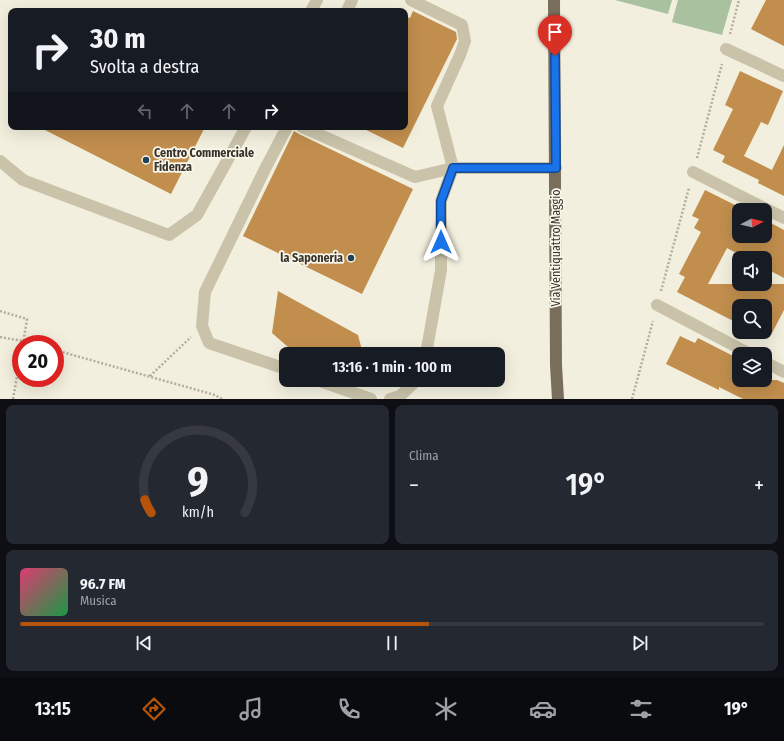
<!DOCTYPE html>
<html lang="it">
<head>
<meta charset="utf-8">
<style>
  body { margin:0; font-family:"Fira Sans Condensed",sans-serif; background:#242831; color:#f1f3f6; height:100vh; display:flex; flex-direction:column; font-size:15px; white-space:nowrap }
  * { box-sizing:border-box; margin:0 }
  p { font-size:13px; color:#9ea1a6 }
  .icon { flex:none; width:22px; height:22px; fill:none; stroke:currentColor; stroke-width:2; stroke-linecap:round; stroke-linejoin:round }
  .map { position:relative; height:399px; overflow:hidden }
  .details { display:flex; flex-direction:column; gap:6px; padding:6px; background:#0d0f14; flex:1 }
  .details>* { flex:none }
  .guide { position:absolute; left:8px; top:8px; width:400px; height:122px; border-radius:8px; box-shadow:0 4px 16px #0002; background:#171b24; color:#f1f3f6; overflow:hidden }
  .needle { width:26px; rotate:83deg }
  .buttons { position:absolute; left:732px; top:203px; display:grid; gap:8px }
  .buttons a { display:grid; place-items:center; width:40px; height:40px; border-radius:8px; background:#171b24; box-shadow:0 4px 16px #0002; font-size:20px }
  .speed { position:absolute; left:12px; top:335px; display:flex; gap:8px; font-size:20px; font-weight:700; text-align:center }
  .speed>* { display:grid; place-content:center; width:52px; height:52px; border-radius:50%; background:#171b24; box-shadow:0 4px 16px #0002; line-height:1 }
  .speed .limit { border:6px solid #d22; background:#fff; color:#111 }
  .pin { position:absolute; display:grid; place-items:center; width:34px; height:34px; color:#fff; margin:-41px -17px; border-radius:50% 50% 50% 0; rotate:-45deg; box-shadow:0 0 4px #0007 }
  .pin .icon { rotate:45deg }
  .me { position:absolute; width:44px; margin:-22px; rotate:0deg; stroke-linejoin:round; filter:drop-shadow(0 0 3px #0008) }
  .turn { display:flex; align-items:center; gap:14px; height:84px; padding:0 16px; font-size:18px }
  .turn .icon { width:52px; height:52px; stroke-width:2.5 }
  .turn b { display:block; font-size:28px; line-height:34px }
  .lanes { display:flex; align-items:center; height:38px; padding:0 16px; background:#0003; justify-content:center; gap:20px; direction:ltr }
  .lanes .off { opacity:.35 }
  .big { font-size:30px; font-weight:600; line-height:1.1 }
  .details .widget { flex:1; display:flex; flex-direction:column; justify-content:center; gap:6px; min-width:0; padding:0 14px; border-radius:8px; background:#242831 }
  .details .dial { align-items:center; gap:0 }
  .dial svg { height:104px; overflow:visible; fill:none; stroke:#363941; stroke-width:7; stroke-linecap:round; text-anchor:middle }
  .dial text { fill:#f1f3f6; stroke:none }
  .song { display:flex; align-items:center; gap:12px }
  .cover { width:48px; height:48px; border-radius:6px; background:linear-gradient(135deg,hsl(340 70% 55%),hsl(140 70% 35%)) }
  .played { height:4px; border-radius:2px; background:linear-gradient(90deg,#b45309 55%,#363941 55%) }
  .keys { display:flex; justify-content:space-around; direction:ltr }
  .heat { display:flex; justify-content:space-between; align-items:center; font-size:22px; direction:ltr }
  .details .tiles { flex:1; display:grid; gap:6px; grid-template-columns:1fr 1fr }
  .widget:last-child { grid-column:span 2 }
  .trip { position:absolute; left:279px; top:347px; width:226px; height:40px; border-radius:8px; background:#171b24; box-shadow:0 4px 16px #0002; font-weight:600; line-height:40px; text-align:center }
  .tab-bar { display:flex; height:64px; justify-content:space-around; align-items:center; background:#090b0e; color:#9ea1a6 }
  .tab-bar .icon { width:28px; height:28px }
  .tab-bar .selected { color:#b45309 }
  .tab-bar b { font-size:18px; color:#f1f3f6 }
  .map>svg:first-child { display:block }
  .green { fill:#aac19f }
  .building { fill:#c18e4d }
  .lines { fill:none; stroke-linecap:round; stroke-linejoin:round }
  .path { stroke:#b5ad95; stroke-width:2.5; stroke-dasharray:2 2; stroke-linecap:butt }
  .minor { stroke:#cac3aa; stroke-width:12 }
  .major { stroke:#796e5b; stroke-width:12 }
  .route-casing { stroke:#114b97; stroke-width:10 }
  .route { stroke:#1a73e8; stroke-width:7 }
  .poi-dot { fill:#204358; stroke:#f9f7eb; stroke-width:1.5 }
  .labels { text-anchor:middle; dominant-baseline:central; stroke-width:3.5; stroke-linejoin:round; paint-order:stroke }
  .poi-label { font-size:12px; font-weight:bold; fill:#38322a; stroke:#f9f7eb; text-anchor:start }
  .street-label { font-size:12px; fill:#38322a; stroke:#f9f7eb }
</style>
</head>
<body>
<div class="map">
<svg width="784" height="399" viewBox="0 0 784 399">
  <rect width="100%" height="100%" fill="#f2efde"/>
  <path class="green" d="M615,0H672L668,14Z
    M678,0H732L722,35L672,22Z"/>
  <path class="building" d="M766,0H784V46L751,29Z
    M413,11L456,32L457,39L403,148L360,127H405V16L410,18Z
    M740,71L783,91L768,125L761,122L744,156L772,170L784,145V196L758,183L759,180L722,162L725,156L713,150L733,109L725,105Z
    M39,127H205L171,194Z
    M294,131L299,134L413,189L362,294L243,236Z
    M705,190L745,210H739V236H765V220L784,230V278L765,268V258H745L727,248L708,284H784V310L772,333L767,331L764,336L756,332H765V306H739V324L677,292L685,277L679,274L701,232L694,228L699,219L692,216Z
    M278,291L358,335L363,354H296L272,333Z
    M680,336L695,343L698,338L739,359V380H777L784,383V399H743L719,387V390L666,364Z"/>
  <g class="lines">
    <path class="path" d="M730,34L739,0
      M697,158L722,64
      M661,291L689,188
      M0,311L27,319L23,344
      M0,337L23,341L33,344
      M55,350L215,395L222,399
      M150,376L191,337
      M13,399L21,354
      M632,399L653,321"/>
    <path class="minor" d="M411,0L462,25L465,41L460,55L437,106L453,168L441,201V270L426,354
      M311,11L317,0
      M347,11L352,0
      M726,49L784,76
      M302,127L415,177L453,168H556
      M0,161L23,180L169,235L197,215L246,127
      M693,172L784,218
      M657,305L750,354
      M765,362L784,372
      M286,369L209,343L202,326L205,292L265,169L287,127
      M317,380L371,399
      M390,399L400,396L417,380"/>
    <path class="major" d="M554,0L556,365L558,399"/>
  </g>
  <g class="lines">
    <g class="route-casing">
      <path id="route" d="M441,242V201L453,168H556L555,56"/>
    </g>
    <use href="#route" class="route"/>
  </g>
  <g class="poi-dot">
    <circle cx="146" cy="160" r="4"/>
    <circle cx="351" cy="258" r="4"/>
  </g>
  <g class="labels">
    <g class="poi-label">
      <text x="154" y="153">Centro Commerciale<tspan x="154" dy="14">Fidenza</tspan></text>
      <text x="343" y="258" text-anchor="end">la Saponeria</text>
    </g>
    <g class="street-label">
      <text transform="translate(556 248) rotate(-90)">Via Ventiquattro Maggio</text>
    </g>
  </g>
</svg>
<div class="buttons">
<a><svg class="needle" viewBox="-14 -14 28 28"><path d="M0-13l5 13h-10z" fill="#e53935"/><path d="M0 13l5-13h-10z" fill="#9ea1a6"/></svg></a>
<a><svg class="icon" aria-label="sound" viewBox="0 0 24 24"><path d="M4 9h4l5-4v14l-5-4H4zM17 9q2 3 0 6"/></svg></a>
<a><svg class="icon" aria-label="search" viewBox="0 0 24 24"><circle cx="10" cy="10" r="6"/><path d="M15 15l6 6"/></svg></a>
<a><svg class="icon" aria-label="layers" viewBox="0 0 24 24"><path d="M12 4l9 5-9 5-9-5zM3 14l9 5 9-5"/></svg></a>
</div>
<div class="speed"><div class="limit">20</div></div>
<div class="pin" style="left:555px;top:56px;background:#d93025"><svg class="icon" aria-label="arrive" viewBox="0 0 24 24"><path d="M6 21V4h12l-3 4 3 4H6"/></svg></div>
<svg class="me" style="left:441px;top:242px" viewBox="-20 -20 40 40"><path d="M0-17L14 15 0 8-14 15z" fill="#1a73e8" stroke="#fff" stroke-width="4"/></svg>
<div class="trip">13:16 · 1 min · 100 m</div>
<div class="guide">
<div class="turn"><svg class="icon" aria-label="right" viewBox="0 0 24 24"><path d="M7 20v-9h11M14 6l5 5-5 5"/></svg><div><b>30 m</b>Svolta a destra</div></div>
<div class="lanes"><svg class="icon off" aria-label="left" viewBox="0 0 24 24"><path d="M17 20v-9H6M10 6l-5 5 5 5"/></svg><svg class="icon off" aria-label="ahead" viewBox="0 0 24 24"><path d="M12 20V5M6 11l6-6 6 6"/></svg><svg class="icon off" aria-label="ahead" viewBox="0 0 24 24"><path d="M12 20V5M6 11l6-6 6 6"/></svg><svg class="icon" aria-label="right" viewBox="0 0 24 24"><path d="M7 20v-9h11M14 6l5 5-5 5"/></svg></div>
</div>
</div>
<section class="details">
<div class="tiles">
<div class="widget dial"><svg viewBox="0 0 100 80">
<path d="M14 69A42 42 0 1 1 86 69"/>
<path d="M14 69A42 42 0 0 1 9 59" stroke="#b45309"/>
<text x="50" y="56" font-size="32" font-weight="700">9</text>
<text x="50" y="72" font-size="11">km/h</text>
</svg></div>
<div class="widget"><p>Clima</p>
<div class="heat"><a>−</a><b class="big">19°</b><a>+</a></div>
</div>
<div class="widget">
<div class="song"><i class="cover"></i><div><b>96.7 FM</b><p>Musica</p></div></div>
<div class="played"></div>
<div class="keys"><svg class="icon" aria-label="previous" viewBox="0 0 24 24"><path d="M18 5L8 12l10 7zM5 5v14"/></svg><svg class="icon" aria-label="pause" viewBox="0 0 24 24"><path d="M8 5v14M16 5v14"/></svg><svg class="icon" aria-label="next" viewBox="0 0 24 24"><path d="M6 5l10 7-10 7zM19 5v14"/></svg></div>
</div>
</div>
</section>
<nav class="tab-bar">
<b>13:15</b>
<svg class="icon selected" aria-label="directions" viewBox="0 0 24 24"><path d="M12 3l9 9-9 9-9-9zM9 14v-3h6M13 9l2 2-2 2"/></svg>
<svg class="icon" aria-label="music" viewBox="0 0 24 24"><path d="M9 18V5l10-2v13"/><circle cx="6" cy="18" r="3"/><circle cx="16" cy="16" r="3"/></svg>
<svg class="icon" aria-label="phone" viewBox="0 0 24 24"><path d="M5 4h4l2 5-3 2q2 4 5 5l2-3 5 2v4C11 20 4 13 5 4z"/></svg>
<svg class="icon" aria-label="climate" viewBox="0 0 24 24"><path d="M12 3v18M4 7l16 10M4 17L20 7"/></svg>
<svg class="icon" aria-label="car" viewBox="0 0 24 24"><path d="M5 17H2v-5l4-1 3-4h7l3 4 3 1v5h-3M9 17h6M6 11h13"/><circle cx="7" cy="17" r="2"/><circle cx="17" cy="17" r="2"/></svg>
<svg class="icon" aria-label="filters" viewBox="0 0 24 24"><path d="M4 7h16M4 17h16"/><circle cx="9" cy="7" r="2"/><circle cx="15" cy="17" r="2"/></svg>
<b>19°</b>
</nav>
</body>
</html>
